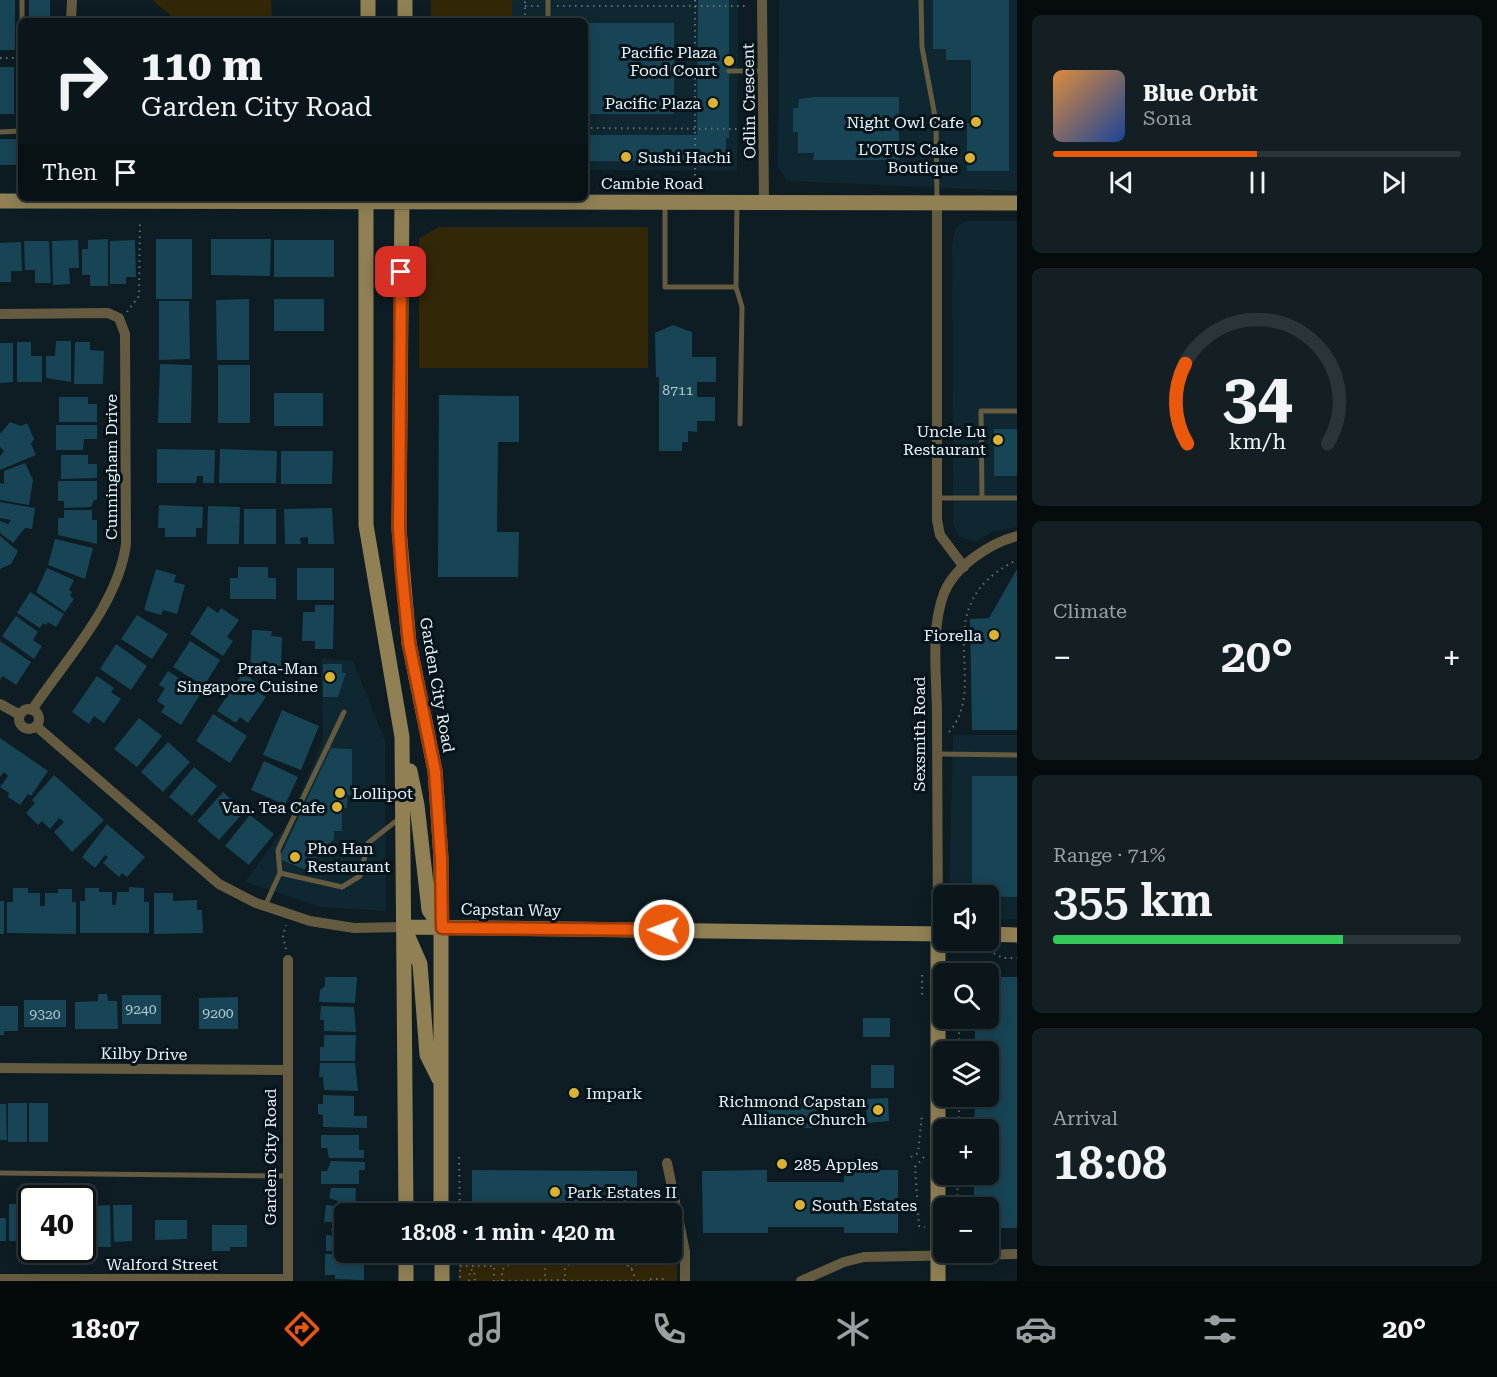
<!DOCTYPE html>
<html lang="en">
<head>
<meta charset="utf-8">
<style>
  body { margin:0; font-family:"Roboto Serif",serif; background:#131f23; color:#f1f3f6; height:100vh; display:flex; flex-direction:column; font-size:22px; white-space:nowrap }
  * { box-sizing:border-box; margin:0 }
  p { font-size:20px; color:#999fa2 }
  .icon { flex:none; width:33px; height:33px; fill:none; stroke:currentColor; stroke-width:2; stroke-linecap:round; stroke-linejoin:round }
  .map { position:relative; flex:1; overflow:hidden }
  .sheet { display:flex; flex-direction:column; gap:15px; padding:15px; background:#060c0e; width:480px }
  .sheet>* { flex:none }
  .hud { position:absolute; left:18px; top:18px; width:570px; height:183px; border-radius:9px; box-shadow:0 3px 15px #0003,0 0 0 2px #2a3539; background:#0a161a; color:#f1f3f6; overflow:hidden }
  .tools { position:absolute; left:933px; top:885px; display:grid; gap:12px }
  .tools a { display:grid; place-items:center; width:66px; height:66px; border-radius:9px; background:#0a161a; box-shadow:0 3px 15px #0003,0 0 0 2px #2a3539; font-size:30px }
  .speed { position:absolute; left:18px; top:1185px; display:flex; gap:12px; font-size:30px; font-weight:700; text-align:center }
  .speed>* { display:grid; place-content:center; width:78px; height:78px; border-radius:50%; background:#0a161a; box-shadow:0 3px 15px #0003,0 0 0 2px #2a3539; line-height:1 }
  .speed .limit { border:3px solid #111; border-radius:9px; background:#fff; color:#111 }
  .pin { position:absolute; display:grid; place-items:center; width:51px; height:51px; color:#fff; margin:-26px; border-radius:12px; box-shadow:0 3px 9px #0006 }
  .me { position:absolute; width:66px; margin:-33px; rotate:271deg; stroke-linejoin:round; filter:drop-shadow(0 0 4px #0008) }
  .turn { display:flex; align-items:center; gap:21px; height:126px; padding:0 24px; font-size:27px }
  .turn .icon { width:78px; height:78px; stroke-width:2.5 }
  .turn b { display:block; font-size:42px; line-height:51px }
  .then { display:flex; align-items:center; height:57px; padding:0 24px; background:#0003; gap:12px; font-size:22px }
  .big { font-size:45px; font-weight:600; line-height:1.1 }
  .sheet .card { flex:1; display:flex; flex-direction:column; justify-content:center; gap:9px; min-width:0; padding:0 21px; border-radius:9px; background:#131f23 }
  .sheet .dial { align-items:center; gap:0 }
  .dial svg { height:156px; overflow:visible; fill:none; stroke:#2a3539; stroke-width:7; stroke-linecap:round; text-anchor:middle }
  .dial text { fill:#f1f3f6; stroke:none }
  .song { display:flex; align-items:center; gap:18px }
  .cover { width:72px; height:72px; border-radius:9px; background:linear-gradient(135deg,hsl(30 70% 55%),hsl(220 70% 35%)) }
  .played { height:6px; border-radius:3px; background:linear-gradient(90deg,#ea580c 50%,#2a3539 50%) }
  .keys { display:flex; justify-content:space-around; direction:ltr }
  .heat { display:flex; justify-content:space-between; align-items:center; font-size:33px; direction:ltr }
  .charge { height:9px; border-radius:4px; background:linear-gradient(90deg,#34c759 71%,#2a3539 0) }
  .trip { position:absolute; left:334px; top:1203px; width:348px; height:60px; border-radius:9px; background:#0a161a; box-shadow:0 3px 15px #0003,0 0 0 2px #2a3539; font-weight:600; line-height:60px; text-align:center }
  .tabs { display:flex; height:96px; justify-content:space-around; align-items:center; background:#04090a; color:#999fa2 }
  .tabs .icon { width:42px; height:42px }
  .tabs .on { color:#ea580c }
  .tabs b { font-size:27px; color:#f1f3f6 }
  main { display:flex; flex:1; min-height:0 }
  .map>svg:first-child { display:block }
  .built { fill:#0f2730 }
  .green { fill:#322706 }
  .building { fill:#174555 }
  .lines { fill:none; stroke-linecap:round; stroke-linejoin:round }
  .path { stroke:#627075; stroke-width:2; stroke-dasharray:1.5 4.5; stroke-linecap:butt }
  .lane { stroke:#655b40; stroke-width:5 }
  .street { stroke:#655b40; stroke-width:10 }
  .secondary { stroke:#908054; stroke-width:15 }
  .route-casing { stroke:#983908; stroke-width:15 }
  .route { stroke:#ea580c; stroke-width:10 }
  .poi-dot { fill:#dcb233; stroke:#05141a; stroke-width:2 }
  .labels { text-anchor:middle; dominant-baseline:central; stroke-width:6; stroke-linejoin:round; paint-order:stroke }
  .number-label { font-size:14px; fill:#b5c8cf }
  .poi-label { font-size:16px; fill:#eaf4f8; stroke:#05141a; text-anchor:end }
  .street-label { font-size:16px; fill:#eaf4f8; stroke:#05141a }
</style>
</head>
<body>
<main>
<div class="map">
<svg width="1017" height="1281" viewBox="0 0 1017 1281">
  <rect width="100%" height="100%" fill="#0d1d23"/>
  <path class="built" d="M512,0H738L737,171L585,170V21H512Z
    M779,0H1017V191L787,181L778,167Z
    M965,221H1017V527L992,532L975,542L959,537L953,524L952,244L956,227Z
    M321,658L353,661L385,741L386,911L320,907L245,882L290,820L323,740Z
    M953,735H1017V919H989L988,896H949Z"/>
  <path class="green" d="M152,0H271L272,21H170V15Z
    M431,0H512V21H431Z
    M439,227H648V368H419V238Z
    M459,1260H677V1281H459Z"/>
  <path class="building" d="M0,0H15V50H0Z
    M29,0H50V21H29Z
    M698,0H729V138H726V162L585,161V135H697Z
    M933,0H1009V171H967V123H971V60H946V49H933Z
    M585,23H674V114H585Z
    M0,67H14V114H0Z
    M814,97H899V160H813L814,153H798V132H793V108H798L799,99Z
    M0,139H21V165H0Z
    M108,239V286H90V275H82V249H88V240Z
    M156,239H192V299H156Z
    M211,239H271L270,276L211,275Z
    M78,240L79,268H69L70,284L53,285L52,241Z
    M135,240L136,277H126V284H110V241Z
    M274,240H334V277H274Z
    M24,241H49L51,283H35V270H25Z
    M21,242L22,271H11V282H0V243Z
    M249,299V360H217L216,300Z
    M274,299H324V331H274Z
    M159,301H189L190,359L159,360Z
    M673,325L692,332V357H716V382H697V397H715V421H697V432L688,431V442H682V451H659V377H656L655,333Z
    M56,341H71V382L46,378V356H55Z
    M17,342H31V356H42V382H17Z
    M75,342H90V350L104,351L103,384H74Z
    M0,343H13V382L0,383Z
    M160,364L192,365L191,423H158Z
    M218,365H250V423H218Z
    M274,393H323V426H274Z
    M439,395L519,396V442H498L497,532H519L518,577H438Z
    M59,397H88V404H97V422H59Z
    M10,422L21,426L27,423L34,439L31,444L36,455L0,470V456L4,451L0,447V434Z
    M56,425H97V439H84L83,450H56Z
    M994,429H1017V476H994Z
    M157,449L215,450L214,483H203V476H197L196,483H157Z
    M220,449L277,451L276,483H219Z
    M281,451H333L332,484H281Z
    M61,455H88V464H97V478L61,479Z
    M25,463L33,480L29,505L0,500V483L4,484V471Z
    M58,481H97V500H94L91,507L64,508V501H58Z
    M0,502L35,508L32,529L25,528L13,543L0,533V521L8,524L11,520L0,518Z
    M159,505L203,507L202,528H196V537H165V528H158Z
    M208,506L240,507L239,544H207Z
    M332,508L334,544H308V537L300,538L301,544H285L284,509Z
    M244,509H276V544H244Z
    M64,510H92V520H97V544L58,535V518H64Z
    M0,536L18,551L11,564L0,569Z
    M55,539L93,548L85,579L48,565Z
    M238,567H268V578H276V599H230V578H238Z
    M47,568L74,580L69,590L72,592L70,596L74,599L65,612L36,592Z
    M297,568H334V600H297Z
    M156,569L176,575L174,582L185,585L177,614L163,610L161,615L144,610Z
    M1017,569V730H972L970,619L989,618Z
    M30,592L64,614L56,627L48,622L46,625L43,623L40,628L17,613Z
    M315,605H334L333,649H315V641H302L303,612H315Z
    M208,606L218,613L221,608L239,620L227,637L233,641L223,656L190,634Z
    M137,615L168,634L152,659L121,639Z
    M16,616L38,632L33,640L42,646L34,659L2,636Z
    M252,630L272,631L271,636L282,637L281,667H270L269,676L250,675Z
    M0,641L31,662L16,685L3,676L0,680Z
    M190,641L220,660L204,686L173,667Z
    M116,644L147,666L131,690L100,669Z
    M323,664H342V673H346L338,697H323Z
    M168,671L201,693L181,725L161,712L165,706L157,701L165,688L159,685Z
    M243,673L260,685L256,691L266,697L248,723L240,717L236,723L217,711Z
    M97,676L114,688L111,692L121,699L104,723L94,716L89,724L72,712Z
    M282,710L319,726L301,770L263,755Z
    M213,714L247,736L230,763L196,741Z
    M139,718L162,736L137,767L114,749Z
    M0,738L48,771L31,796L28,794L20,805L8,797L9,793L0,787L8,776L4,772L0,777Z
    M168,742L190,762L163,792L141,772Z
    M331,748L352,749V795H347V808H342V831H334V839L304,869L279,859Z
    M264,761L298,777L285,805L251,790Z
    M194,767L217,786L192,816L169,797Z
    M54,775L104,820L72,852L54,832L64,822L59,818L50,829L42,821L38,825L26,813L35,803L32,800Z
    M972,776H1017V897L972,896Z
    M223,792L245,811L219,840L197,821Z
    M250,815L274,834L249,865L225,846Z
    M107,824L145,857L127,877L122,873L119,877L103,863L108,857L105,855L95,868L82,857Z
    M129,887L144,888V902H149V933H80V901H85V888H99V892H112V905H116L117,892H129Z
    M13,888H28V893H40V906H45V893H58V889H72V902H76V934L7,933V902H13Z
    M154,893H173V901L197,900V910H202L203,933L154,934Z
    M0,901H4V934H0Z
    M325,977H357L355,1003L319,1002L320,990L325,986Z
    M988,977H1017V1228H988V1208H974V1174H988V1130H974L975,1096H988V1052H975V1018H988Z
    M98,994H107L108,1001H117L118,1029H75V1002L98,1001Z
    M122,995H161V1024H122Z
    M238,997V1029H199V998Z
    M24,1000H66V1027H24Z
    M0,1006H18V1031H4V1035H0Z
    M321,1006L354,1007L356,1032L324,1031V1020H320Z
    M863,1018H890V1037H863Z
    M324,1035H356L355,1061H320V1047H324Z
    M320,1063H355L358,1091L324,1090L323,1077H319Z
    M871,1065H894V1088H871Z
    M323,1095L354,1096V1116H367V1128L323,1127V1115L318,1114V1104H323Z
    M764,1098L817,1099L816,1128L764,1127Z
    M888,1098L889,1121L867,1123L866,1099Z
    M8,1103H27V1142H8Z
    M29,1103H48V1142H29Z
    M0,1104H6L7,1140H0Z
    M321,1135H359V1150H364V1158H329L327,1148H321Z
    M331,1161L365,1162V1170H359V1184H321V1171H327Z
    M472,1170L637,1171V1214H472Z
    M767,1170V1182H844V1170H898V1233H844V1227H768V1233H703L702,1171Z
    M331,1188H356L355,1214H345V1222H324L326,1205L338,1206V1201L329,1198Z
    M28,1196H48V1198H32V1244H28Z
    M82,1203H88L89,1245H82Z
    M9,1204H25V1241H9Z
    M110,1205L111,1247H93V1206Z
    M113,1205H132V1241L114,1242Z
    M0,1218H6V1241H0Z
    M155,1220H187V1239L155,1240Z
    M212,1225H247V1247H230V1251H212Z
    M334,1225H345V1251H326V1235L334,1236L331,1230Z
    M325,1254H364V1280L335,1279V1275H325Z"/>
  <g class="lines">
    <path class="path" d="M695,0V60
      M525,6H539
      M557,6H749
      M525,21V0
      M0,58H21
      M695,78V180
      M585,128L748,129
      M127,312L139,296L140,220
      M949,732C992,682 923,606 1017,560
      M983,948L1003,958H1017
      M286,949L283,936L286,925
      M922,975V996
      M959,1052V1018
      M959,1130V1096
      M459,1157L460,1214
      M911,1157L918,1153L922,1115
      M924,1157L915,1167L919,1226L925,1227
      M957,1208L958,1174
      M460,1252V1281
      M460,1266H494V1281
      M631,1269L645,1256V1252
      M650,1279H668
      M469,1281L470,1270H474L475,1281
      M497,1281L565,1280V1268L577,1257H604L610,1263H625L634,1272V1279
      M502,1281V1270L518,1256H536L545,1266V1280
      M565,1281H650"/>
    <path class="lane" d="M548,0V21
      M921,0L922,47L936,122L937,201
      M22,21V0
      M658,70H697
      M729,71H763
      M0,132L21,131
      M665,203V287H736
      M737,203L736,287L742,307L740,424
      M1017,411H981L982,498H1017
      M937,498H982
      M937,754L1017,755
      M280,873L278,850L344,712
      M265,906L280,873L342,887L360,876L368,843L400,818
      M0,1173L289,1176"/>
    <path class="street" d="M762,0L764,202
      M71,21L72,0
      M937,203V520L940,535L964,567
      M0,314L108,313L119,318L125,334L126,544C118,605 66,659 32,710
      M0,704L20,715
      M19 719a10 10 0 1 1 20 0a10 10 0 1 1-20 0Z
      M36,726L219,884L256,903L310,921L354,928L404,927
      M938,934C938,861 937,788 937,715C937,677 930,630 944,593C955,566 990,543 1017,536
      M288,960V1281
      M0,1068L288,1070
      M667,1163L685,1252V1281
      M0,1279H288
      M801,1281L844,1262L864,1257L1017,1254"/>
    <path class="secondary" d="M405,0V21
      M368,21V0
      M366,198V525L402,737L406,1214
      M402,198L399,529L409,643L435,771L441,858V1214
      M0,201L1017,203
      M410,771L417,805L429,910L442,928
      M404,927L944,934
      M406,932L420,964L427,1055L439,1079
      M988,934L1017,935
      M406,1252V1281
      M442,1252V1281
      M938,1281V934"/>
  </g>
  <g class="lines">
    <g class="route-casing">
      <path id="route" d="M401,272L399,529L402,573L409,643L435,771L441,858L442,928L664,930"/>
    </g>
    <use href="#route" class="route"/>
  </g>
  <g class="poi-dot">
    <circle cx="729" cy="61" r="6"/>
    <circle cx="713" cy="103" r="6"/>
    <circle cx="976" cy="122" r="6"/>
    <circle cx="626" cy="157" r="6"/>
    <circle cx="970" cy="158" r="6"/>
    <circle cx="998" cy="440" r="6"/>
    <circle cx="994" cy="635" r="6"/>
    <circle cx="330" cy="677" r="6"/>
    <circle cx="340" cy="793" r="6"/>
    <circle cx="337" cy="807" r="6"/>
    <circle cx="295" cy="857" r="6"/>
    <circle cx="574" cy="1093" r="6"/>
    <circle cx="878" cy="1110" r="6"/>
    <circle cx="782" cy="1164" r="6"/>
    <circle cx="555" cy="1192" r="6"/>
    <circle cx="800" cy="1205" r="6"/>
  </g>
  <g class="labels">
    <g class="number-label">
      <text x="678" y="390">8711</text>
      <text x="141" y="1009">9240</text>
      <text x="218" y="1013">9200</text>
      <text x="45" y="1014">9320</text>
    </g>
    <g class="poi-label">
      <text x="717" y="52">Pacific Plaza<tspan x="717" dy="18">Food Court</tspan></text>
      <text x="701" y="103">Pacific Plaza</text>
      <text x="964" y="122">Night Owl Cafe</text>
      <text x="958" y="149">L'OTUS Cake<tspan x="958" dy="18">Boutique</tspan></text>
      <text x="638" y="157" text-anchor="start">Sushi Hachi</text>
      <text x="986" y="431">Uncle Lu<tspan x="986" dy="18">Restaurant</tspan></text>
      <text x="982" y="635">Fiorella</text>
      <text x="318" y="668">Prata-Man<tspan x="318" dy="18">Singapore Cuisine</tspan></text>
      <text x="352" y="793" text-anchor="start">Lollipot</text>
      <text x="325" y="807">Van. Tea Cafe</text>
      <text x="307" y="848" text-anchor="start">Pho Han<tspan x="307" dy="18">Restaurant</tspan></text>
      <text x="586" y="1093" text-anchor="start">Impark</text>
      <text x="866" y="1101">Richmond Capstan<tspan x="866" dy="18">Alliance Church</tspan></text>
      <text x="794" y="1164" text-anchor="start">285 Apples</text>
      <text x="567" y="1192" text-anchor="start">Park Estates II</text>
      <text x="812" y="1205" text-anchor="start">South Estates</text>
    </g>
    <g class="street-label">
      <text transform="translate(749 101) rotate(-91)">Odlin Crescent</text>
      <text x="652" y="183">Cambie Road</text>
      <text transform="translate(111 467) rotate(-90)">Cunningham Drive</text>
      <text transform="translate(437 685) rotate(80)">Garden City Road</text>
      <text transform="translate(919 734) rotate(-90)">Sexsmith Road</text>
      <text transform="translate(511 910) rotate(1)">Capstan Way</text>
      <text transform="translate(144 1054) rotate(1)">Kilby Drive</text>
      <text transform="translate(270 1157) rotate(-90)">Garden City Road</text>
      <text x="162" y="1264">Walford Street</text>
    </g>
  </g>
</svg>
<div class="tools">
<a><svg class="icon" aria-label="sound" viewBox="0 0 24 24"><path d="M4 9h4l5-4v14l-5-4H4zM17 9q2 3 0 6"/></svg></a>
<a><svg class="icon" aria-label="search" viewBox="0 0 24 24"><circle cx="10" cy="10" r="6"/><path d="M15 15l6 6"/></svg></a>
<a><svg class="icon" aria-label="layers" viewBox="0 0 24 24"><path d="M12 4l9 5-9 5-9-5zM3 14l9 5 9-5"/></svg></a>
<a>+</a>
<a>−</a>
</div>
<div class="speed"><div class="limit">40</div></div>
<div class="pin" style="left:401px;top:272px;background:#d93025"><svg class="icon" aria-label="arrive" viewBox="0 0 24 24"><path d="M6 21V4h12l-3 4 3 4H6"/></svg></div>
<svg class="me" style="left:664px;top:930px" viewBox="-20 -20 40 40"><circle r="17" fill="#ea580c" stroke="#fff" stroke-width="3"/><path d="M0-11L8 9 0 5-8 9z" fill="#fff"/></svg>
<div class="trip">18:08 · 1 min · 420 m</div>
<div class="hud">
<div class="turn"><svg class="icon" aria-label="right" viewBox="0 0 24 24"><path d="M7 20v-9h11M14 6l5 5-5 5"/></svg><div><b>110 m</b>Garden City Road</div></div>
<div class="then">Then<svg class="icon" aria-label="arrive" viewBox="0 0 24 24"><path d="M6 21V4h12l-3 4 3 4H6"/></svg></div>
</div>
</div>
<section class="sheet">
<div class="card">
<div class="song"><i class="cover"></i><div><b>Blue Orbit</b><p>Sona</p></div></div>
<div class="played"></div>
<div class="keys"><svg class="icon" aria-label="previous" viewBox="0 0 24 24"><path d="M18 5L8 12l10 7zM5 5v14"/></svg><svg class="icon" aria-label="pause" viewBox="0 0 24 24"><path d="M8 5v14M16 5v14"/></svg><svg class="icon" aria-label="next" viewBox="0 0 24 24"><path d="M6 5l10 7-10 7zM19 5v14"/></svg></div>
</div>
<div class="card dial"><svg viewBox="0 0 100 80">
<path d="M14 69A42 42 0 1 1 86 69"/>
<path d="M14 69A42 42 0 0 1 13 28" stroke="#ea580c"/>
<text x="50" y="56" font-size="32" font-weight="700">34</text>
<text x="50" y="72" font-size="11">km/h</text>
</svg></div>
<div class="card"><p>Climate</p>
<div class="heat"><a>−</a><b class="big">20°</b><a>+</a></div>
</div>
<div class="card"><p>Range · 71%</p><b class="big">355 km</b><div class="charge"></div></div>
<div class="card"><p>Arrival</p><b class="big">18:08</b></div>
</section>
</main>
<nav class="tabs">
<b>18:07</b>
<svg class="icon on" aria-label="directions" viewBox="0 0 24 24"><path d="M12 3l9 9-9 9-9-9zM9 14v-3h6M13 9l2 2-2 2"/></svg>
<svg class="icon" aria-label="music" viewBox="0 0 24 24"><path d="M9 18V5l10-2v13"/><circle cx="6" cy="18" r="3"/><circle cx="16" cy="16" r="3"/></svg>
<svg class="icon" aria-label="phone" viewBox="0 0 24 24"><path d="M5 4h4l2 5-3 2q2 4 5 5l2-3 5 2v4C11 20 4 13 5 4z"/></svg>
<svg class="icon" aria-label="climate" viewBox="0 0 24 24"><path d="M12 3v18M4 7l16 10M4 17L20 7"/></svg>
<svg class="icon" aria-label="car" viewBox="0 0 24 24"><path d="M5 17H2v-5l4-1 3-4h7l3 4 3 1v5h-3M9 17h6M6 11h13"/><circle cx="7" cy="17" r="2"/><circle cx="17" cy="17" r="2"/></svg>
<svg class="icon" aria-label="filters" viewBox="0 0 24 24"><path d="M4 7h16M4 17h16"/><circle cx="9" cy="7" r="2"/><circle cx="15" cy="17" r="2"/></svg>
<b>20°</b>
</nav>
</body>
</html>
